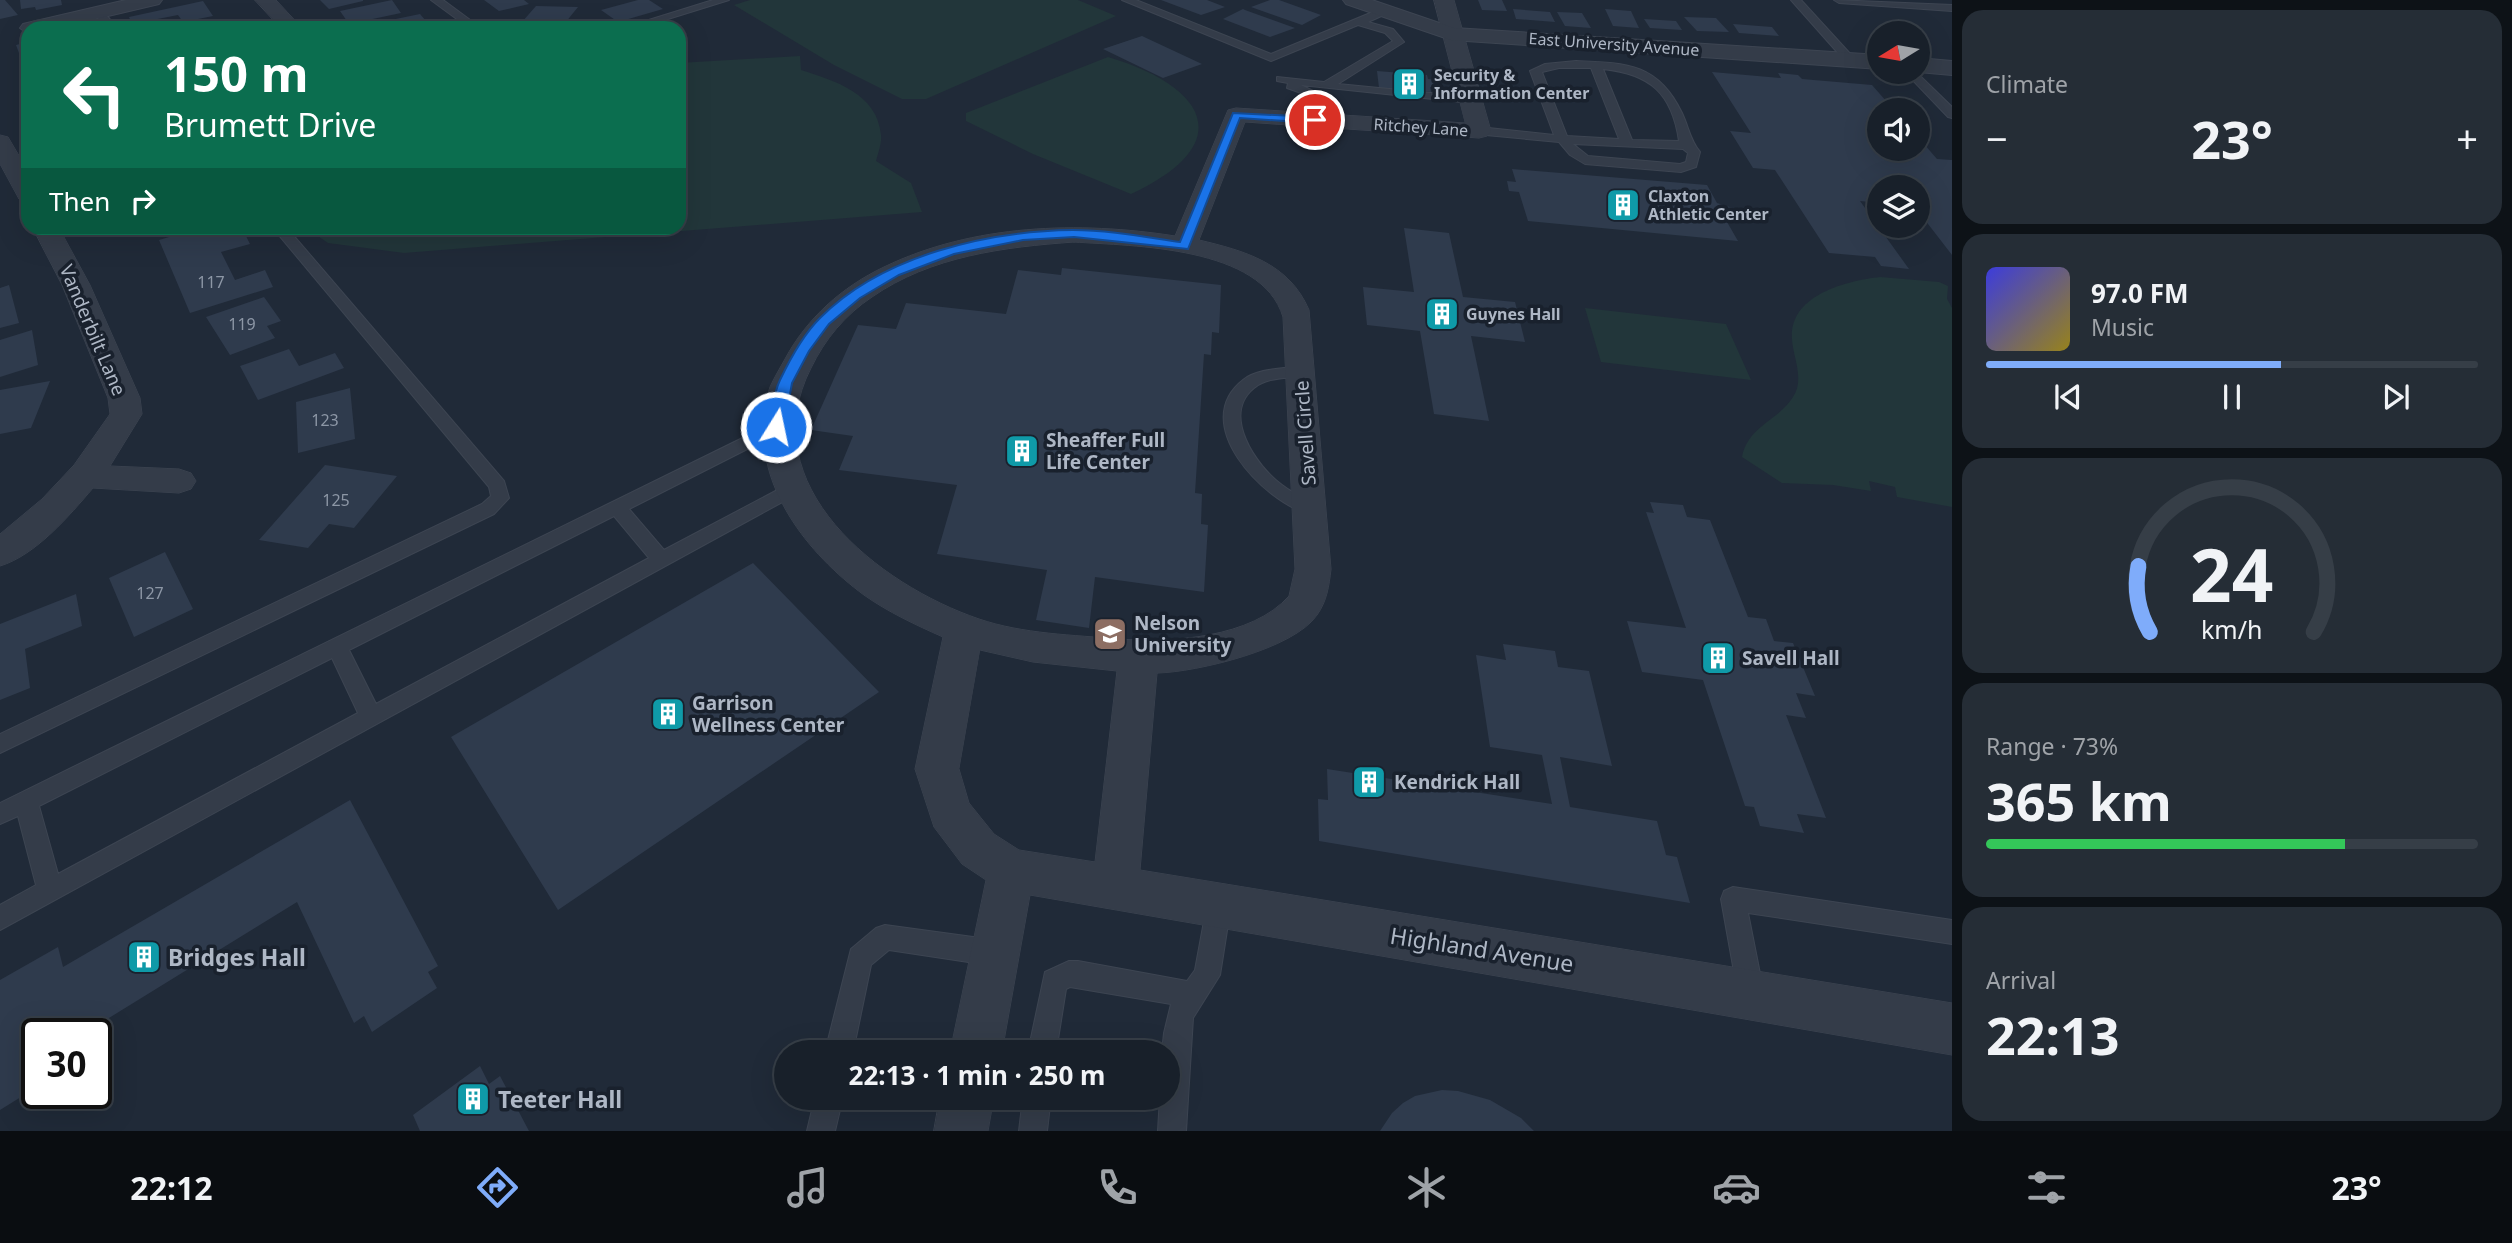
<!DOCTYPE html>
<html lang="en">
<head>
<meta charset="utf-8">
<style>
  body { margin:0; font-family:"Noto Sans",sans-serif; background:#252d36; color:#f1f3f6; height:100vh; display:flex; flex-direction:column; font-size:26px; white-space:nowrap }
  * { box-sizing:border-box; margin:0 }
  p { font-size:23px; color:#9fa3a8 }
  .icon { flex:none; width:38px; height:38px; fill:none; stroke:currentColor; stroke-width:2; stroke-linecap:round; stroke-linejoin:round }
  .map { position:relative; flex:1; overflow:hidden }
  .sheet { display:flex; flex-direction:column; gap:10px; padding:10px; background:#0d1217; width:560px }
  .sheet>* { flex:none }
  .hud { position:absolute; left:21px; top:21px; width:665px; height:214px; border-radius:21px; box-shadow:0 7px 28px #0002,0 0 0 2px #363e47; background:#0b6e4f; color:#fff; overflow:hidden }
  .needle { width:46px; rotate:259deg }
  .fabs { position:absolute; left:1867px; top:21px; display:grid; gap:14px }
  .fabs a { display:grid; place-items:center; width:63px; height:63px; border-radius:50%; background:#18202a; box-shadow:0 7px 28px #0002,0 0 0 2px #363e47; font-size:35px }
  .speed { position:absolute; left:21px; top:1018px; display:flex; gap:14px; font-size:35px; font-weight:700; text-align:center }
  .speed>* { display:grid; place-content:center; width:91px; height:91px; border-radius:50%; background:#18202a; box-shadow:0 7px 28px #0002,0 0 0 2px #363e47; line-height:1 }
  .speed .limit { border:4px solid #111; border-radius:10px; background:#fff; color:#111 }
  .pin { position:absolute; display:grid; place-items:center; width:60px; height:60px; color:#fff; margin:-30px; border:4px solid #fff; border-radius:50%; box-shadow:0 2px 7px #0007 }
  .me { position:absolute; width:77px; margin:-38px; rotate:10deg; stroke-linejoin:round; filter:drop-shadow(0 0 5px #0008) }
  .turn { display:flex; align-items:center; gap:24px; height:147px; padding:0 28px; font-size:32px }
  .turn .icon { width:91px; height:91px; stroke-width:2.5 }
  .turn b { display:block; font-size:49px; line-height:60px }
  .then { display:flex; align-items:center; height:66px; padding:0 28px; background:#0003; gap:14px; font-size:26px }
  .big { font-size:52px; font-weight:700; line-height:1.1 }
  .sheet .widget { flex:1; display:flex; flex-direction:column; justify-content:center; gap:10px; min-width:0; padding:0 24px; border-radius:21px; background:#252d36 }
  .sheet .dial { align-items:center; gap:0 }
  .dial svg { height:182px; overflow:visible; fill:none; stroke:#363e47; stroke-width:7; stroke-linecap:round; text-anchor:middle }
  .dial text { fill:#f1f3f6; stroke:none }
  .song { display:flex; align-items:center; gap:21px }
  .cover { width:84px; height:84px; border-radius:10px; background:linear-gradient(135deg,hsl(240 70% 55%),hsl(50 70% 35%)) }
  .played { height:7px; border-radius:4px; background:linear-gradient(90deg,#7facfa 60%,#363e47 60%) }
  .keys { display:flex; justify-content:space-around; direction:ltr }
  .heat { display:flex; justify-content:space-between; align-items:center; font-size:38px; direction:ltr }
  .charge { height:10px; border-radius:5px; background:linear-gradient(90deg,#34c759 73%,#363e47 0) }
  .trip { position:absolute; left:774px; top:1040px; width:406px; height:70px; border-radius:35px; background:#18202a; box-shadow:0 7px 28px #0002,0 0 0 2px #363e47; font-weight:700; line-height:70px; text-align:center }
  .menu { display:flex; height:112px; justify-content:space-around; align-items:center; background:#0a0d11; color:#9fa3a8 }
  .menu .icon { width:49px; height:49px }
  .menu .current { color:#7facfa }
  .menu b { font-size:32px; color:#f1f3f6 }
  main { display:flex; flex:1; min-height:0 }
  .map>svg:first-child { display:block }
  .green { fill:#22363a }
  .building { fill:#2f3b4d }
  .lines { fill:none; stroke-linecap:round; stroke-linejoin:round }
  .service-casing { stroke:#3d4552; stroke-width:2 }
  .minor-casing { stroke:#3d4552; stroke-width:1 }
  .tertiary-casing { stroke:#3d4552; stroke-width:2 }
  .service { fill:#343c49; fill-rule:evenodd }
  .minor { fill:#343c49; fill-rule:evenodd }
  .tertiary { fill:#343c49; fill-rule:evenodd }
  .route { fill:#1a73e8; stroke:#114b97; stroke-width:2 }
  .labels { text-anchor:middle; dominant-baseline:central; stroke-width:7; stroke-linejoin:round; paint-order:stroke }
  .far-street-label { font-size:16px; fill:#aeb7c5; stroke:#19212d }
  .far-poi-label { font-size:16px; font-weight:bold; fill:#aeb7c5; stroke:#19212d; text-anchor:start }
  .number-label { font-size:16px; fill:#8d97a6 }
  .street-label { font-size:19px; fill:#aeb7c5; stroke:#19212d }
  .poi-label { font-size:19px; font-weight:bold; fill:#aeb7c5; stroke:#19212d; text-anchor:start }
  .near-street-label { font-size:23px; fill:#aeb7c5; stroke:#19212d }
  .near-poi-label { font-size:23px; font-weight:bold; fill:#aeb7c5; stroke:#19212d; text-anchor:start }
</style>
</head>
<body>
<main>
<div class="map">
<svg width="1952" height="1131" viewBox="0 0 1952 1131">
  <rect width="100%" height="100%" fill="#202a38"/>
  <path class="green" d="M750,0H1078L1116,16L926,99H902L834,65L734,5Z
    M800,56L801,70C835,81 877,93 881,135C882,143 878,153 876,161L911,183L922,212L404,253L328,243L306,228H679V63Z
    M1108,57C1206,86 1240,143 1131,194L1033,154L966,121V113Z
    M1880,277L1939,282L1948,286L1947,299L1952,308V507L1897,497L1895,487L1869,481L1871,491L1833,485L1782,483L1742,457C1748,426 1778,421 1793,397C1805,379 1793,358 1792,339C1789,295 1846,281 1880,277Z
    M1585,308L1726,324L1751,380L1601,362Z"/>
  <path class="building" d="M0,0H5L18,15L0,19Z
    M20,0H61L62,5L36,10L35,7L21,9Z
    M320,0H363V1L329,9Z
    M392,0L401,13L349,24L340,11Z
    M484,0H524L529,4L499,11Z
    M638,0H649L663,9L618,22L601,10Z
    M1161,0H1207L1225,7L1201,15Z
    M1270,0H1279L1321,15L1302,25L1251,7Z
    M1478,0H1502L1507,11L1482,10Z
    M203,1L213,16L183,22L178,15L132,24L129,17Z
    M536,6L578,7L561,28H541L545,23L522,22Z
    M1243,9L1245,10L1295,28L1270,37L1223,19Z
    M1513,9L1550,12L1555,22L1516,19Z
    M1605,9L1631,11L1639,28L1613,26Z
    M1557,12L1582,13L1591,28L1565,26Z
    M420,14L432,28H391L386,21Z
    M1684,17L1716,18L1729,32L1697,31Z
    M1644,19L1676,21L1682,30L1650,28Z
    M1733,24L1772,27L1779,36L1739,33Z
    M1142,36L1202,64L1163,78L1103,49Z
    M28,42V60L22,61L16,45Z
    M1377,71L1427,75L1428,79L1439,80L1441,88L1430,87L1431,92L1379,88Z
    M1712,72L1781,78L1778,73L1798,75L1802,79L1872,85L1894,110H1880V149H1918V137L1937,159L1952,160V255L1918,211V187H1880V203L1860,201L1909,269L1881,266L1875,257L1829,253L1775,170L1753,168L1730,131L1751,133Z
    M1512,169L1707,185L1717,203L1736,209L1742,219L1727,222L1738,241L1528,221L1519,192L1509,191L1507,181L1516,182Z
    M1404,228L1449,233L1463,297L1515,302L1525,342L1471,336L1489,421L1434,414L1420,331L1367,325L1363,287L1414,292Z
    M193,230L196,237L217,231L220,237L243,230L250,244L221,252L235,280L265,270L273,287L190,313L159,240Z
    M1062,268L1221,285L1219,333L1212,332L1211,355L1204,354L1195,493L1202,494L1201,524L1208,525L1204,592L1095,577L1089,628L1036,620L1047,570L937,554L957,485L839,470L853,436L811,430L858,325L896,329L906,303L1006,314L1018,270L1061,275Z
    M9,285L19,323L0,328V288Z
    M264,297L281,321L267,326L275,338L230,355L206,317Z
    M32,330L38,365L0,377V340Z
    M289,349L299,366L335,353L344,368L258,400L240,366Z
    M50,381L31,428L0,434V390Z
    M350,388L355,439L298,453L296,402Z
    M325,465L397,476L354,528L329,524L308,548L259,540Z
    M1650,502L1683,505L1687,517L1710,520L1748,617L1766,619L1774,641L1793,643L1815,696L1796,693L1806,718L1786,715L1826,818L1797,814L1804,833L1760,826L1754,807L1745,806L1703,680L1642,672L1627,621L1686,628L1646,512L1654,513Z
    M165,552L193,609L134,637L109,578Z
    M753,563L879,692L558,910L451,737Z
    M76,594L82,626L25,649L30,688L0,700V624Z
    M1503,644L1555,651L1558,667L1589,671L1612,766L1560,757L1570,807L1657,821L1666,855L1677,857L1690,903L1319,841L1318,799L1328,800L1327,769L1552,804L1542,755L1490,747L1476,655L1506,660Z
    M350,800L438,966L428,972L437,988L372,1032L364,1016L354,1023L297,902L83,1034H37V1087L0,1110V980L58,947L63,967Z
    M480,1066L489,1084L500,1076L529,1131H420L413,1115Z
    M1442,1090L1458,1091L1490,1100L1521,1118L1534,1131H1380L1392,1113L1403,1103L1415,1096Z"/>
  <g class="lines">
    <g class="service-casing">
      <path id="service" d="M431,0H443L481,28H469Z
        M713,0H729L639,28H623Z
        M1122,0H1136L1271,54L1380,9H1388V13L1368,22L1393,29L1404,42L1338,84L1471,97L1477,100L1471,103L1301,85L1315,92L1322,120L1312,123L1304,94L1287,88L1288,83L1277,81V77L1324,82L1393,41L1385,33L1358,25L1271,61Z
        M1791,0H1801L1854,58V62H1846Z
        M1834,0L1952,5V11L1839,3Z
        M98,9L102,10L117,28H106L93,12Z
        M1576,61C1626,63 1658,63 1682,113C1689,128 1690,140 1700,152L1696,167L1681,172L1585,164L1570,155L1559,142L1475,134L1473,131L1479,127L1554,135L1530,71L1545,64ZM1559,68H1591L1619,139L1567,136L1542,72ZM1603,69C1650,74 1672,93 1679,141L1632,140ZM1573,144L1683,149L1688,153L1686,162L1680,164L1588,156Z
        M1905,72H1916L1952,107V118L1948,117Z
        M273,228H287L504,481L509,498L494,514L0,753V734L482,504L491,496L489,487Z
        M1301,366L1309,371L1307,375C1290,379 1268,376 1254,388C1221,415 1256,466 1282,485C1292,493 1304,498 1315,503L1318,508L1315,513L1309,514C1263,501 1188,423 1243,380C1258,368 1283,369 1301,366Z
        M777,421L785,427L783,431L629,509L664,550L785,486H797L800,490L797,494L0,930V905L36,885L18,816L0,824V803ZM614,516L649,558L376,704L349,650ZM332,658L358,713L58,874L39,806Z
        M1733,887L1952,920V944L1748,913L1764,994L1760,1003L1751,1007L1742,1003L1738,994L1721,899L1724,891Z
        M1219,893L1228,897L1231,905L1220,975L1193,1018L1186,1131H1158L1160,1097H1167V1052H1162L1164,1033L1171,1004L1070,987L1066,989L1056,1052H1028L1045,972L1069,961H1078L1187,981L1195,970L1207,905L1210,897Z
        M885,925L995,940L1004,944L1008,953L1004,962L995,966L889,950L871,965L853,1052H825L851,949L876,928Z
        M815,1097H843L835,1131H807Z
        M1023,1097H1051L1047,1131H1019Z"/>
    </g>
    <g class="minor-casing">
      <path id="minor" d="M255,0H276L302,28H281Z
        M1434,0H1454L1491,131L1487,136L1479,138L1245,122L1199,240C1245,251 1289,263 1309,310L1331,569C1329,586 1327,601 1317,615C1294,649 1197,672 1157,673L1140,870L1952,1003V1055L1030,895L1002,1052H950L986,880L962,864L934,827L915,769L943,637C916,625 888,612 864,595C808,554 754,486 765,413C766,405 767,395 770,387C774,378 780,368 785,359C807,318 842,287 884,267C973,224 1079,221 1175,236L1228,110L1236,108L1465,123ZM1074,242C1134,246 1262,246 1283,317L1295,569L1289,596C1252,638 1171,643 1120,639C1073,635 1023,634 979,619C879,585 751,485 811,368C825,339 845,315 872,297C931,256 1004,247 1074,242ZM980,650L1033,662L1117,671L1095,862L1019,850L994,834L969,803L959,769Z
        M0,135L8,137L28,171V202L19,199L0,164Z
        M33,228H59L90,285L140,398L142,414L110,466L179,469L191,473L196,481L191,489L179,493L93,488C69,516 36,555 0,566V534L42,499L74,465L110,414L108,398L62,285Z
        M940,1097H994L988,1131H934Z"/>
    </g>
    <g class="tertiary-casing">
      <path id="tertiary" d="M126,0H162L159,4L57,28H28V34L20,28L23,24Z
        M1343,0H1372L1454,28L1880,55V69L1451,40L1346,4Z
        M1918,58L1952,61V75L1918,72Z"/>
    </g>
    <use href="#service" class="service"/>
    <use href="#minor" class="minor"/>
    <use href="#tertiary" class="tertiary"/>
  </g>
  <path class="route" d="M1233,113L1315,117L1320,120L1315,123L1240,118L1188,249L1074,237L1023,240L954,254L899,275L860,298L829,324L809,351L792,383L784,427L776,432L772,431L769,427C772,412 773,394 780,380C790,359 804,334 820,318C883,255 988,231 1073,230C1109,230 1145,237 1180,242Z"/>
  <defs>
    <g id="building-square" transform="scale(1.75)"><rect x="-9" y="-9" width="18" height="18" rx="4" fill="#0f9aa8" stroke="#19212d"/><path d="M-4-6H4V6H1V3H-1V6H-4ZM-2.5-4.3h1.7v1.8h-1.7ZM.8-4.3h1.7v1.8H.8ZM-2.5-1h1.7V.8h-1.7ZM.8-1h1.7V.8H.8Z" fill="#fff"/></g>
    <g id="university-square" transform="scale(1.75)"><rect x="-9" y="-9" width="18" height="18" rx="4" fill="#8d6e63" stroke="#19212d"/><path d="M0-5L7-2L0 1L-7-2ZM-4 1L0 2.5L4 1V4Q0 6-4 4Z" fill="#fff"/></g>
  </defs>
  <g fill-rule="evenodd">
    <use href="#building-square" x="1409" y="84"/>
    <use href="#building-square" x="1623" y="205"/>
    <use href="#building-square" x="1442" y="314"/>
    <use href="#building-square" x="1022" y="451"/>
    <use href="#university-square" x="1110" y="634"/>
    <use href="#building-square" x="1718" y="658"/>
    <use href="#building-square" x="668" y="714"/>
    <use href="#building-square" x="1369" y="782"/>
    <use href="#building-square" x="144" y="957"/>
    <use href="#building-square" x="473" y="1099"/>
  </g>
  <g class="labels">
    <g class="far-street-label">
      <text transform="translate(1614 44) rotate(4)">East University Avenue</text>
      <text transform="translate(1421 127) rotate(4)">Ritchey Lane</text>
    </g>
    <g class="far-poi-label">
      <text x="1434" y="75">Security &amp;<tspan x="1434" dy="18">Information Center</tspan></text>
      <text x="1648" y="196">Claxton<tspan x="1648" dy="18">Athletic Center</tspan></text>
      <text x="1466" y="314">Guynes Hall</text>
    </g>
    <g class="number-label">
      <text x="211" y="282">117</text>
      <text x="242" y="324">119</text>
      <text x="325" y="420">123</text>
      <text x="336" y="500">125</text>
      <text x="150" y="593">127</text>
    </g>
    <g class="street-label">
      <text transform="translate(93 330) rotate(67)">Vanderbilt Lane</text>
      <text transform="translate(1305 433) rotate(-94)">Savell Circle</text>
    </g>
    <g class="poi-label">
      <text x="1046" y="440">Sheaffer Full<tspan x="1046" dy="22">Life Center</tspan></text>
      <text x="1134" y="623">Nelson<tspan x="1134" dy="22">University</tspan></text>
      <text x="1742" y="658">Savell Hall</text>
      <text x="692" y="703">Garrison<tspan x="692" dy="22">Wellness Center</tspan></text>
      <text x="1394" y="782">Kendrick Hall</text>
    </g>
    <g class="near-street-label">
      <text transform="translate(1482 949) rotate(9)">Highland Avenue</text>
    </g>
    <g class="near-poi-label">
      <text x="168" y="957">Bridges Hall</text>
      <text x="498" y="1099">Teeter Hall</text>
    </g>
  </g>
</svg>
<div class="fabs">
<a><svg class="needle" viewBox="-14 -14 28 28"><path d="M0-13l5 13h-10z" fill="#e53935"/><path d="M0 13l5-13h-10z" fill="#9fa3a8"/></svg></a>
<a><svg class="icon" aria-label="sound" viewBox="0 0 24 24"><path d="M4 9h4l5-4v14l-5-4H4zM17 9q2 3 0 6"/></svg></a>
<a><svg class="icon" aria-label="layers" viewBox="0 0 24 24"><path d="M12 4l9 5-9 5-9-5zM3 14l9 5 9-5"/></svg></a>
</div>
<div class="speed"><div class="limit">30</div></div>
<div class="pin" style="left:1315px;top:120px;background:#d93025"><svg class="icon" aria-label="arrive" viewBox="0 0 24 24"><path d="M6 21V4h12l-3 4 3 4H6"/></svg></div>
<svg class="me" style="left:776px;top:427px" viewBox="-20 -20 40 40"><circle r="17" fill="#1a73e8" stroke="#fff" stroke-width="3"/><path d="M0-11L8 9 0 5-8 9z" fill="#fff"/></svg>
<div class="trip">22:13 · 1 min · 250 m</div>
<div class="hud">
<div class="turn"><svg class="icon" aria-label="left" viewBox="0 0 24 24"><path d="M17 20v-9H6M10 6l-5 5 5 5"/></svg><div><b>150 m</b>Brumett Drive</div></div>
<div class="then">Then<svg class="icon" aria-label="right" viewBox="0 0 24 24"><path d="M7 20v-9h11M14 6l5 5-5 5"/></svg></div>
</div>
</div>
<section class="sheet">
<div class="widget"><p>Climate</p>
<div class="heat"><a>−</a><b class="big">23°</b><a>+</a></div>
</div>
<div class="widget">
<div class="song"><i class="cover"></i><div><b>97.0 FM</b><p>Music</p></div></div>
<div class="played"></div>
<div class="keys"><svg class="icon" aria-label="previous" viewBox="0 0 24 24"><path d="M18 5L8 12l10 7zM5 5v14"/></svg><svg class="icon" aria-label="pause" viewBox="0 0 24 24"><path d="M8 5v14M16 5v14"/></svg><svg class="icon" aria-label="next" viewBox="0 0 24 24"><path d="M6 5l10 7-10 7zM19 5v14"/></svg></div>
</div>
<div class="widget dial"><svg viewBox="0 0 100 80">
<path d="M14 69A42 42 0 1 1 86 69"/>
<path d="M14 69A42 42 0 0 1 9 40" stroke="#7facfa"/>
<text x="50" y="56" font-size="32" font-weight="700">24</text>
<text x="50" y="72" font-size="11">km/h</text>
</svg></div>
<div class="widget"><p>Range · 73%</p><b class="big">365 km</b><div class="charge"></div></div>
<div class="widget"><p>Arrival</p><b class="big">22:13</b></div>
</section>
</main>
<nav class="menu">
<b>22:12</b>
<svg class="icon current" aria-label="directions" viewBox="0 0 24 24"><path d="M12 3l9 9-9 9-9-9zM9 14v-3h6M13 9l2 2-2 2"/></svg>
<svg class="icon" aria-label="music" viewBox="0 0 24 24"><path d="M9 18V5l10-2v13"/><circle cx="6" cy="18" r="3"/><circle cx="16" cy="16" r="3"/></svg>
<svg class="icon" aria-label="phone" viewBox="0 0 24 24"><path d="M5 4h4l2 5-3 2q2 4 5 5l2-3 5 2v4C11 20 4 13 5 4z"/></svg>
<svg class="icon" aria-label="climate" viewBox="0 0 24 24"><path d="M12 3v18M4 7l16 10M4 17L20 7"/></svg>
<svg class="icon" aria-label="car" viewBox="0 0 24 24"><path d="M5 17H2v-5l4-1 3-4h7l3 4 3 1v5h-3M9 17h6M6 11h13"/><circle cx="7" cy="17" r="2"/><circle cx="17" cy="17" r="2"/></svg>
<svg class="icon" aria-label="filters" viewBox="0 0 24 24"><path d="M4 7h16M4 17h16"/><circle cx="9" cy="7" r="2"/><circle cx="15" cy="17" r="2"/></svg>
<b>23°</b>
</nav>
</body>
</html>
